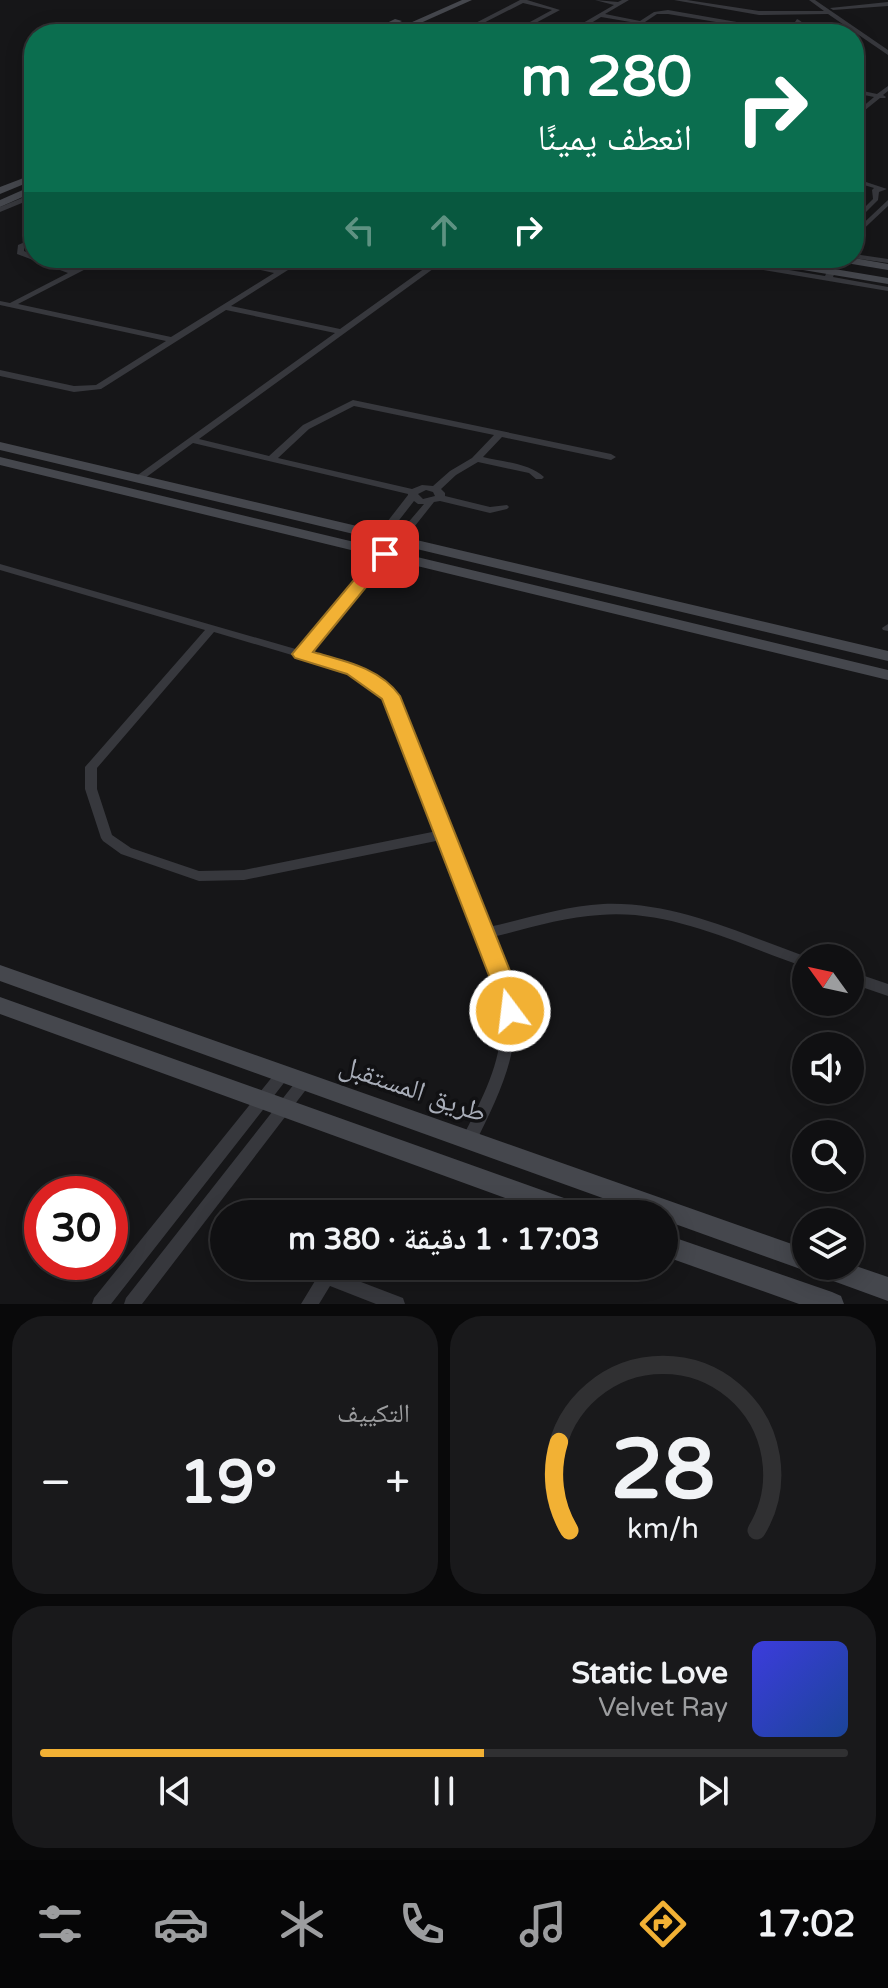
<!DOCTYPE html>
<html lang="ar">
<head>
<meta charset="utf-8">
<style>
  body { margin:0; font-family:"Varela Round","Noto Naskh Arabic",sans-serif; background:#19191b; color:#f1f3f6; direction:rtl; height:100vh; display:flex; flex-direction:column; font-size:30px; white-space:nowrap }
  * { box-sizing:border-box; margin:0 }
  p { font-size:26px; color:#9c9d9f }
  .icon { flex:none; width:44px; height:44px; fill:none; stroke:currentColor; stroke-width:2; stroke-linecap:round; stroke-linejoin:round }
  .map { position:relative; height:1304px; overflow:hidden; direction:ltr }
  .sheet { display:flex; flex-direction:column; gap:12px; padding:12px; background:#09090a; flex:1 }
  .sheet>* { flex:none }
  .banner { position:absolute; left:24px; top:24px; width:840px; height:244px; border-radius:32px; box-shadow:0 4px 20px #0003,0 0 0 2px #303032; direction:rtl; background:#0b6e4f; color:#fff; overflow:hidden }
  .needle { width:52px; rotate:303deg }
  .fabs { position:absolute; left:792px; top:944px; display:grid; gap:16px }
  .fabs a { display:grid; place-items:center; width:72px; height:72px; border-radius:50%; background:#101012; box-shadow:0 4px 20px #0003,0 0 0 2px #303032; font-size:40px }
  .speed { position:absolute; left:24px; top:1176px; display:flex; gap:16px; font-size:40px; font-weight:700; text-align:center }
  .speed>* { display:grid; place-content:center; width:104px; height:104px; border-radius:50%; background:#101012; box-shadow:0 4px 20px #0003,0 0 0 2px #303032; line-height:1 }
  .speed .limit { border:12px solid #d22; background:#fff; color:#111 }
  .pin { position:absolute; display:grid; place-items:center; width:68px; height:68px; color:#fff; margin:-34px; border-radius:16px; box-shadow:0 4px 12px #0006 }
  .me { position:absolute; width:88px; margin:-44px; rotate:345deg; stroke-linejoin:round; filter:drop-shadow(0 0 6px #0008) }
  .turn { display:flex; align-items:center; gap:28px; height:168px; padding:0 40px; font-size:36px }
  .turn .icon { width:104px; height:104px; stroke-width:2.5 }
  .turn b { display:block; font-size:56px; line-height:68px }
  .lanes { display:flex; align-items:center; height:76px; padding:0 40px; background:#0003; justify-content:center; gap:40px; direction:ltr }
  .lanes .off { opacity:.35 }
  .big { font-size:60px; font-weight:700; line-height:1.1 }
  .sheet .tile { flex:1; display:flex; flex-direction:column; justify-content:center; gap:12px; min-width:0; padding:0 28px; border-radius:32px; background:#19191b }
  .sheet .dial { align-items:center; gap:0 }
  .dial svg { height:208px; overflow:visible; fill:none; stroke:#303032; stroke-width:7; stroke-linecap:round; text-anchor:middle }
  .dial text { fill:#f1f3f6; stroke:none }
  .song { display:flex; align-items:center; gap:24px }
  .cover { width:96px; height:96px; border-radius:12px; background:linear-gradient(135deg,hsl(240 70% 55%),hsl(220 70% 35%)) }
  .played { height:8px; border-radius:4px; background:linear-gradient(90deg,#f2b134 55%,#303032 55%) }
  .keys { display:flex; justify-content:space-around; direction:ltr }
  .heat { display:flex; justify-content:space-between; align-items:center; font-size:44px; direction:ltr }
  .sheet .tiles { flex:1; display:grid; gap:12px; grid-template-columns:1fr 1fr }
  .tile:last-child { grid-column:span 2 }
  .trip { position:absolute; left:210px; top:1200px; width:468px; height:80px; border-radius:40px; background:#101012; box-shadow:0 4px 20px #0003,0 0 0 2px #303032; font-weight:700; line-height:80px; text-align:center; direction:rtl }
  .dock { display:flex; height:128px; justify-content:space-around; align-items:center; background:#060607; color:#9c9d9f }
  .dock .icon { width:56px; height:56px }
  .dock .selected { color:#f2b134 }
  .dock b { font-size:36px; color:#f1f3f6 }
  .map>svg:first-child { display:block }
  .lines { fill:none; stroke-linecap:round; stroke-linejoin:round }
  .street { fill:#37383d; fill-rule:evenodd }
  .secondary { fill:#45474d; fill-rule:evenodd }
  .route { fill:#f2b134; stroke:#9d7322; stroke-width:2 }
  .labels { text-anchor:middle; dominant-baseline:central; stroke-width:7; stroke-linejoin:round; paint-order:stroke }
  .near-street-label { font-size:28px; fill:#a8adb8; stroke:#111113 }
</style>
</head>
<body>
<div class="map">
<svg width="888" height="1304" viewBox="0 0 888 1304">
  <rect width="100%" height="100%" fill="#161618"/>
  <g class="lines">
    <path class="street" d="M520,0H527L560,10L515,34H508L552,10L523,3L466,32L468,34H462L460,31Z
      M595,0L618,2L622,0H629L605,14L640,21L654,12L668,10L754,25L772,34H765L753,28L733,25L724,30L727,34H721L718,30L728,24L668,14H657L645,22L663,25L681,34H674L660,27L601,17L588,25V34H582L583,23L614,5Z
      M674,0H687L759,11H824L809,0H815L888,50V55L828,14L759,15Z
      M888,2V6L833,10L830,8Z
      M797,19L799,20L818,34H812L795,22Z
      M854,61L857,63V68L854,70Z
      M888,86V91L883,95L886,97L885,98H880L854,119V114L874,97L854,93V89L877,94Z
      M854,178L887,189L879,192L878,200L854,224V218L873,199L872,190L874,188L854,182Z
      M34,193V198L0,212V207Z
      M888,200V206L854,238V232Z
      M34,238V243L24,248V251L34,255V258H42L73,270L97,258H107L18,304L171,337L274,273L209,258H224L280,269L298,258H307L231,306L340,329L439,258H448L199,439L269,456L303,425L353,400L611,454L616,457L611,460L502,437L483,457C502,462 529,463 544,477L542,479H536L529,473L478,462L456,475L441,489L445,493V496L490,507L507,505L509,507L507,509L490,513L440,501L434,502L403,541L399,542L394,539L424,504H418L414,501L386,537L382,538L377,535L408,495V494L193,443L141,481H135L133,479L135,477L335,333L226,310L101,389L74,392L0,376V370L74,386L96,385L166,341L0,305V301L10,303L68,273L17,254L18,245ZM354,406L494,435L472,458L450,471L433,486L422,485L412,489L278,458L309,429ZM426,490L433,492L435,496L423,499L418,494Z
      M854,254L888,259V263L853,258Z
      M700,258H717L825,276L833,258H841L833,277L888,287V291L704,260Z
      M385,551L390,554L389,556L309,653L357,666L372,674L395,693L452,834L488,927C526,919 564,906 603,904C675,901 744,935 810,958H806V967C739,945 672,909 600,915C563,917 527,929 492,937C498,954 508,972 512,990C524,1049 499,1094 474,1146L469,1148L464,1146L461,1141C478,1106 499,1070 501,1030C502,1015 499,1000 497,986L441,840L244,880L199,881L121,854L103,841L101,838L85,789V767L205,630L0,570V564L299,650L381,552ZM214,632L349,672L364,680L386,698L437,831L244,870L199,871L131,848L112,835L97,789V768Z
      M888,624V631L883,630L882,628Z
      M850,971L888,984V996L850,983Z
      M282,1069L287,1071L289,1075L287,1079L111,1304H92L94,1298L277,1071Z
      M303,1077L308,1079L310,1083L308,1087L142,1304H124L126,1298L298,1079Z
      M327,1269L403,1298L405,1304H376L330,1286L319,1304H301L321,1271Z"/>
    <path class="secondary" d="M462,0H472L396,34H385Z
      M395,19L402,21L375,34H364Z
      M34,174V180L0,194V187Z
      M34,185V192L0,207V200Z
      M744,258H769L888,278V284L749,261Z
      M829,258H854L888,264V270L834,261Z
      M0,442L888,651V661L0,450Z
      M0,457L888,670V680L0,465Z
      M0,965L806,1249V1266L850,1264L888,1277V1301L814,1274L812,1269L806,1271L664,1220V1214H647L0,981Z
      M0,997L578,1203L586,1206L590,1214H549L0,1014Z
      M664,1234L832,1292L841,1296L844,1304H799L664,1256Z"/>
  </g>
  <path class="route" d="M385,549L393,554L313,652C345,661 380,668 400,696L516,986L521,1011L518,1018L510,1021L501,1018L493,986L382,699L347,674L295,658L292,654L379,550Z"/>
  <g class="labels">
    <g class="near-street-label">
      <text transform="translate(413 1089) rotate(19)">طريق المستقبل</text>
    </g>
  </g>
</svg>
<div class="fabs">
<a><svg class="needle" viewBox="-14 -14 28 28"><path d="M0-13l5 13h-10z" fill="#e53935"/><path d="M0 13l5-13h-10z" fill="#9c9d9f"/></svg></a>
<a><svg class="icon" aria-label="sound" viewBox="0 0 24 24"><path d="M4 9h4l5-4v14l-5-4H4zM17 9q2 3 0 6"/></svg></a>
<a><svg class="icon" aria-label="search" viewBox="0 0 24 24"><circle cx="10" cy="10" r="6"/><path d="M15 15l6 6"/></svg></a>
<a><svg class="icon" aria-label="layers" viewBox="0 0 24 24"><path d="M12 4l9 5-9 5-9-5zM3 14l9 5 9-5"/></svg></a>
</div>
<div class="speed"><div class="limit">30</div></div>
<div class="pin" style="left:385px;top:554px;background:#d93025"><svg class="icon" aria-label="arrive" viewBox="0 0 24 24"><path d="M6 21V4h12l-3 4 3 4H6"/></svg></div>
<svg class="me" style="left:510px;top:1011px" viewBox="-20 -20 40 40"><circle r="17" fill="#f2b134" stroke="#fff" stroke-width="3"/><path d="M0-11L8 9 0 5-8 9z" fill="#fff"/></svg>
<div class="trip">17:03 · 1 دقيقة · 380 m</div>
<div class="banner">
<div class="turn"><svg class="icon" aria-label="right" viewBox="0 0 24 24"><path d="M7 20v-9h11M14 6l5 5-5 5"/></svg><div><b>280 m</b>انعطف يمينًا</div></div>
<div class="lanes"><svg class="icon off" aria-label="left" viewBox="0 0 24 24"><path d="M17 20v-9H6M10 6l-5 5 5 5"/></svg><svg class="icon off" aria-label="ahead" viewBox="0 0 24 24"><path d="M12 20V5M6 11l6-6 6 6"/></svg><svg class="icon" aria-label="right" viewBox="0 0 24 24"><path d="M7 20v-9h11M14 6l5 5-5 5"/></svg></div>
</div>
</div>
<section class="sheet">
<div class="tiles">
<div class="tile dial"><svg viewBox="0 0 100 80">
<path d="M14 69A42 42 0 1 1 86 69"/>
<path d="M14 69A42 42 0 0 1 10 35" stroke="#f2b134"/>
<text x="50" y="56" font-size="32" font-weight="700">28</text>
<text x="50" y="72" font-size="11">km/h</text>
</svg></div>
<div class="tile"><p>التكييف</p>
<div class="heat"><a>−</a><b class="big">19°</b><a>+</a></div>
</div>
<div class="tile">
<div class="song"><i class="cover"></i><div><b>Static Love</b><p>Velvet Ray</p></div></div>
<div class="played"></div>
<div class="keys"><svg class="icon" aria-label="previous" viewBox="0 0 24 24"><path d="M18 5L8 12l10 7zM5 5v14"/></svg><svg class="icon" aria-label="pause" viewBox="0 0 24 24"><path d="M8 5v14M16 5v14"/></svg><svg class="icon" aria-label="next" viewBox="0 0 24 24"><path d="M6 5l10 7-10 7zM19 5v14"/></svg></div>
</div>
</div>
</section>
<nav class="dock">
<b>17:02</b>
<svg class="icon selected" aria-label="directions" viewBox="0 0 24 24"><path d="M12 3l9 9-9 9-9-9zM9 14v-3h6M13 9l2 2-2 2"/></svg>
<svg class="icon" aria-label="music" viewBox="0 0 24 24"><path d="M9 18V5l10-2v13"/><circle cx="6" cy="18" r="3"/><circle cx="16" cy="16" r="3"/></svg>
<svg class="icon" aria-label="phone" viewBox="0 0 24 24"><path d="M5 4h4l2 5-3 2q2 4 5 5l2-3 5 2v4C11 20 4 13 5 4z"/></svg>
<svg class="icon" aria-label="climate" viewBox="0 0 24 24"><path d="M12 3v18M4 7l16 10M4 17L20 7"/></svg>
<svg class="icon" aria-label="car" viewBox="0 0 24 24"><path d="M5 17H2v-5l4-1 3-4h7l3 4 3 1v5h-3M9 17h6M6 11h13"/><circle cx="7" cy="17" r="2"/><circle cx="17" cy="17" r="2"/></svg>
<svg class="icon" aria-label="filters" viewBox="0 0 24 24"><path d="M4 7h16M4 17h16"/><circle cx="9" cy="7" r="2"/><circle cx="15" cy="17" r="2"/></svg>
</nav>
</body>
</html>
